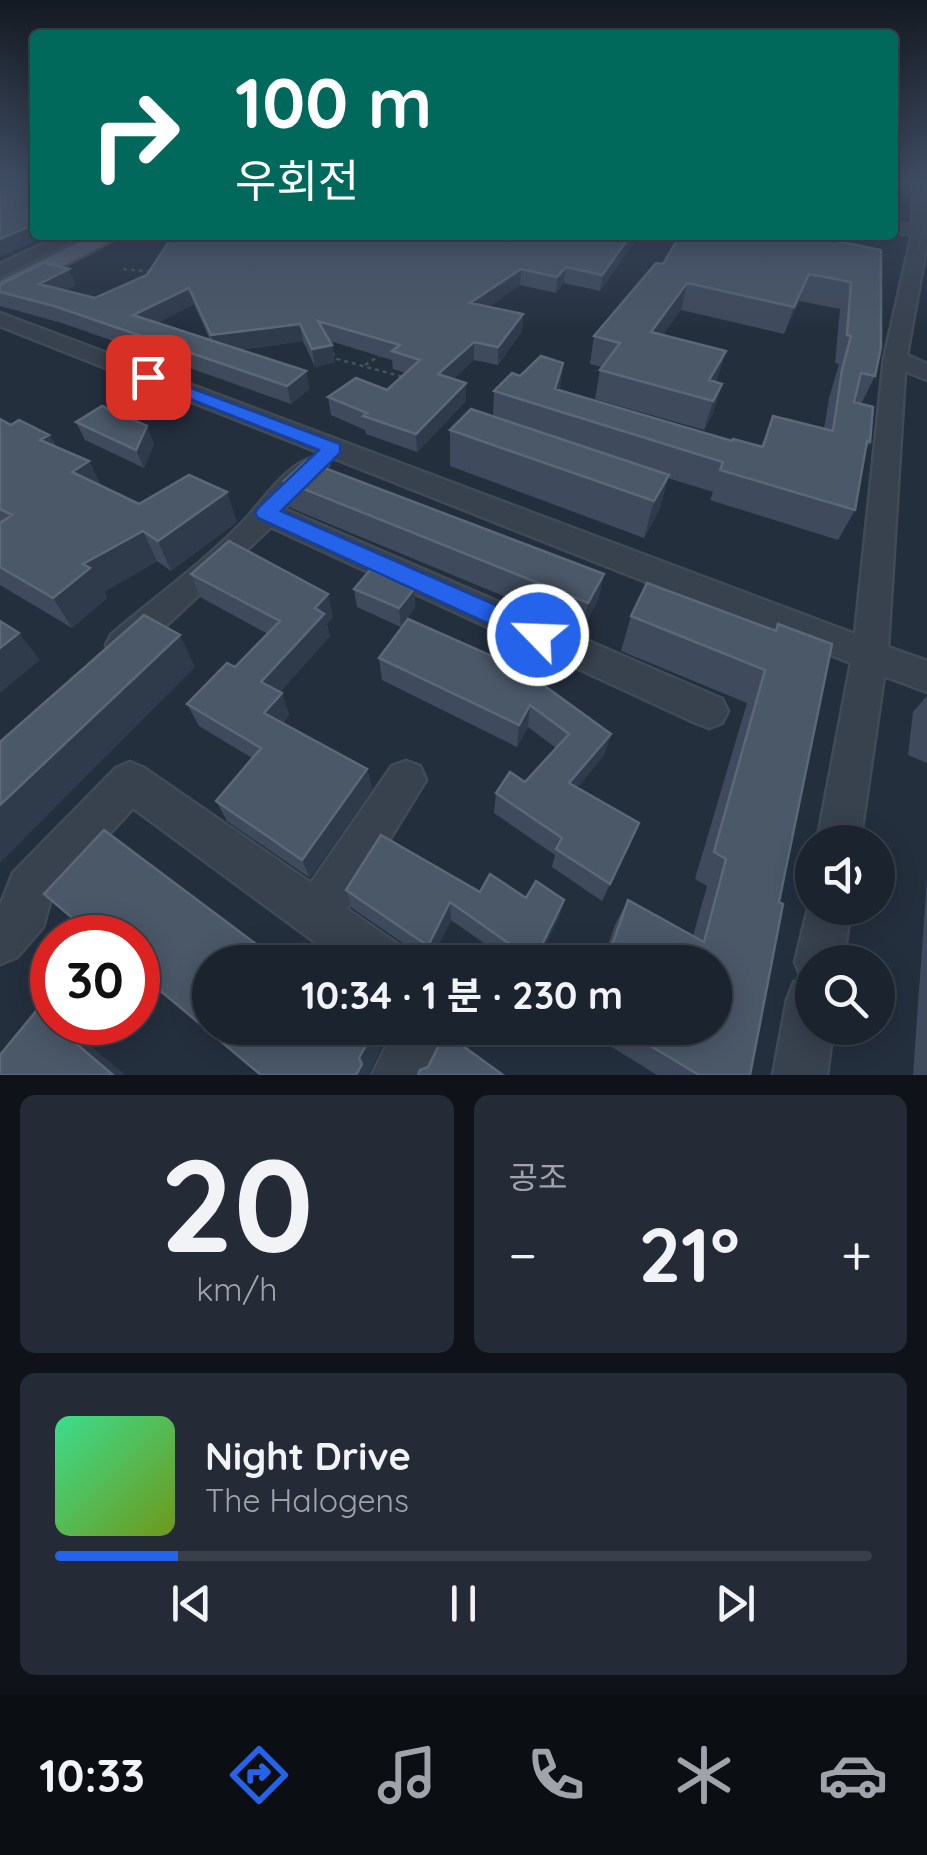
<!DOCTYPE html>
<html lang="ko">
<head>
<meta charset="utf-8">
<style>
  body { margin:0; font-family:Quicksand,"Noto Sans KR",sans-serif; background:#242b36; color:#f1f3f6; height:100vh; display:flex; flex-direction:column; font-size:38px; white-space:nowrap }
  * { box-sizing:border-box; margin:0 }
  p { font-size:32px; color:#a0a4aa }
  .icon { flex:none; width:55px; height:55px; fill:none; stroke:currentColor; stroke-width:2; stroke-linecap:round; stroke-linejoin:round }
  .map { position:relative; height:1075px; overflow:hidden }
  .sheet { display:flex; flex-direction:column; gap:20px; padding:20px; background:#0f1319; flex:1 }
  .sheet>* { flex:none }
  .top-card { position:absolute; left:30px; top:30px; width:868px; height:210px; border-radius:10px; box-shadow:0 5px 25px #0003,0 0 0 2px #39404a; background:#00695c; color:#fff; overflow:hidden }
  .buttons { position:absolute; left:795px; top:825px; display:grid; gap:20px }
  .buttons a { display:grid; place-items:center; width:100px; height:100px; border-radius:50%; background:#1b232e; box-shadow:0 5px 25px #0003,0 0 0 2px #39404a; font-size:50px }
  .speed { position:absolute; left:30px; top:915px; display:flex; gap:20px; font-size:50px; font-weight:700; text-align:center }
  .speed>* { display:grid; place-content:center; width:130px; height:130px; border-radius:50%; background:#1b232e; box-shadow:0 5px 25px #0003,0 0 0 2px #39404a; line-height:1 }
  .speed .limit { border:15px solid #d22; background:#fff; color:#111 }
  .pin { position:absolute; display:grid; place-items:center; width:85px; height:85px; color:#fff; margin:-42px; border-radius:20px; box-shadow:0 5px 15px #0006 }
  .me { position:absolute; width:110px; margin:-55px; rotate:294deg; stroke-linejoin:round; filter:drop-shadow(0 0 8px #0008) }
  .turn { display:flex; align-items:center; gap:35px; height:210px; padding:0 40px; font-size:45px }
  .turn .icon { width:130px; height:130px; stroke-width:2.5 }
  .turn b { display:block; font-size:70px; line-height:85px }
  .big { font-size:75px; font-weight:700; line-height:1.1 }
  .sheet .tile { flex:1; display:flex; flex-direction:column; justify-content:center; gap:15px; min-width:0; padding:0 35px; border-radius:15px; background:#242b36 }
  .sheet .dial { align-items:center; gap:0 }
  .dial b { font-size:130px; line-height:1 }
  .song { display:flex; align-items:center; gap:30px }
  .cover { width:120px; height:120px; border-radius:15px; background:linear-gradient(135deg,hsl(150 70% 55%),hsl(80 70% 35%)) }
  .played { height:10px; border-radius:5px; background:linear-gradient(90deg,#2563eb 15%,#39404a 15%) }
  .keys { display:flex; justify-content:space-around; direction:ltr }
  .heat { display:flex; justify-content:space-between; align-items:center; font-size:55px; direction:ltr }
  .sheet .tiles { flex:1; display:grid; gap:20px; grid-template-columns:1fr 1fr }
  .tile:last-child { grid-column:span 2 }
  .trip { position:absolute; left:192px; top:945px; width:540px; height:100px; border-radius:50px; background:#1b232e; box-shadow:0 5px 25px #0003,0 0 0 2px #39404a; font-weight:700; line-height:100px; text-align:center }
  .tabs { display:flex; height:160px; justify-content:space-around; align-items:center; background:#0b0e12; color:#a0a4aa }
  .tabs .icon { width:70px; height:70px }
  .tabs .active { color:#2563eb }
  .tabs b { font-size:45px; color:#f1f3f6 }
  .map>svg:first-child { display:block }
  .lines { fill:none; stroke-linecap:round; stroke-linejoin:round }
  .stream { stroke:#17263c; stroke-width:4 }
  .minor-casing { stroke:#414a57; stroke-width:5 }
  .major-casing { stroke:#414a57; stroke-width:5 }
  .path { stroke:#3f5557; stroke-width:2.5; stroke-dasharray:4 4; stroke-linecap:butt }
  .minor { fill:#38414e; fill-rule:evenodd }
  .major { fill:#56606e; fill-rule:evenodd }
  .wall { fill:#3f4b5c; fill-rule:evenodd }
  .shaded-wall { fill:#2f3b4b }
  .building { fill:#4b5868; stroke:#5c6777; stroke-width:2.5 }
  .route { fill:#2563eb; stroke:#184099; stroke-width:2.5 }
</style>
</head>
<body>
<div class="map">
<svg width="927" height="1075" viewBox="0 0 927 1075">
  <rect width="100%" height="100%" fill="#242f3e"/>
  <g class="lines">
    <path class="stream" d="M908,207L909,181
      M892,208L908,207
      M892,220L927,221"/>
    <g class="minor-casing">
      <path id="minor" d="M913,181H927V243L907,355L927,364V380L905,371L888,647L927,661V692L884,676L860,842H817L851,663L0,326V313L855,634L884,358L912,234L892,233V223L912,224Z
        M62,235H84L0,277V264Z
        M315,457L328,465L284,509L722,699L728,711L722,723L709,728L696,723L271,527L135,655L123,659L111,655L106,645L111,635C154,598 202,564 241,524C263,502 284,465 315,457Z
        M406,761L420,766L426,780L347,909L399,945L406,962H342L133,808L51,898L43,927L17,957L0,964V906L13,873L116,768L130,762L144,768L311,883L392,766Z
        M812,892V908H851L843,962H812V1028H833L827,1075H773L787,1000L794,982L802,979L795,962Z
        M395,1028H449L427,1075H372Z"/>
    </g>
    <g class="major-casing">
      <path id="major" d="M94,235H123L0,299V281Z"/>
    </g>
    <path class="path" d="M123,269L153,272
      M332,352L337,359L407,378
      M365,365L382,354"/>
    <use href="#minor" class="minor"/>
    <use href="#major" class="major"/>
  </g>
  <path class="wall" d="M173,235H639L600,291L564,283L556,293L520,285L488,307L523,314L522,331L498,365L474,360L453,379L466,401L417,452L366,434L365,430L331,415L328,397L387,390L406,373L393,369L392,360L330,341L335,362L315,367L303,341L239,350L306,371L309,389L291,404L62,323L0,306V285H76L65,291L95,298L147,275ZM194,304L210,340L157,323Z
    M881,250L875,376L861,404L870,442L864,453L855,510L838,540L710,500L713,492L668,478L659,511L644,538L450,466V430L493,416L494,391H560L732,441L761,446L773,416L824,429L829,398L839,364L835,363L840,309L799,301L784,334L681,310L662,335L726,351L716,382L722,384L713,413L704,430L595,399L600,370L602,367L590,364L594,336L663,264Z
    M0,419L11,425L49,435L56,446L89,461L101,486L139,504L237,522L171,571L157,561L104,592L107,598L72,628L0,585Z
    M76,422L154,444L144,468L85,440Z
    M284,481L604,574L598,600L583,629L291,508Z
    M191,574L333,617L327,624L330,636L280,692L282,693L289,715L283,723L367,769L372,789L310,878L227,821L216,801L252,758L199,726L187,704L235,667L268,634L200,597Z
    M354,589H414L415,607L401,627L357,607Z
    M631,616L774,631L778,624L779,902L750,1075H657L581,1028H715V962H602L615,925L628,900L693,936L707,886L695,879L747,703L621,651Z
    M379,658L544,679V685L611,734L604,755L577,788L631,842L602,901L552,867L555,855L494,813L496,793L525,782L556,748L528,727L517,747L382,680Z
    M927,696V763L908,755L913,712Z
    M927,879V1075H913Z
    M346,890L480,892L526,898L564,900L559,917L537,962H511L451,920L430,962L352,908Z"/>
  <path class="shaded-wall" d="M35,224V235H48L0,257V239Z
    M631,235H639L600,291L602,275Z
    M566,267L564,283L556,293L557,277Z
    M69,269L76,285L47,301L39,284Z
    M521,269L520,285L470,320V303Z
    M809,274L799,301L784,334L794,307Z
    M687,283L681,310L645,360L651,332Z
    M189,288L194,304L139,332L133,315Z
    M523,314L522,331L498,365V347Z
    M300,324L303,341L216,353L211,335Z
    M474,342V360L438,392V374Z
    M332,345L335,362L315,367L312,349Z
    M726,351L717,380L706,399L709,380Z
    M563,363L560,392L555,389Z
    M306,371L309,389L291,404L287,386Z
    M466,383V401L417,452L416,434Z
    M722,384L713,413L704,430L713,401Z
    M147,426L154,444L144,468L136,450Z
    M49,435L65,464L40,440Z
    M89,461L104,491L72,472Z
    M669,475L659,511L644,538L654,501Z
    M227,492L237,522L171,571L158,541Z
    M143,531L157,561L104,592L107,598L72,628L53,598L83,564Z
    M604,574L598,600L583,629L588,603Z
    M414,589L415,607L401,627L399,608Z
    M328,594L333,617L327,624L330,636L269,704L261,682L315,608Z
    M19,633L40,660L0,693V648Z
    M180,635L195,667L0,863V805Z
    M282,693L289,715L273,734L264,713Z
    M530,705L528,727L517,747L519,725Z
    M611,734L604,755L565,803L569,783Z
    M367,769L372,789L310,878L302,860Z
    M564,900L559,917L537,962H534Z
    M450,902L451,920L430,962L428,946Z
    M37,1010L52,1018V1022L65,1024L125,1075H113Z
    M373,1032L381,1049L369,1073V1075H356L359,1058Z"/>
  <path class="building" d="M0,181H35V224L0,239Z
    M173,235H631L602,275L566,267L557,277L521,269L470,303L523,314L498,347L474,342L438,374L466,383L416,434L363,416L367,413L328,397L356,378L387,390L420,360L392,351L400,345L318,321L332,345L312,349L300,324L211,335L189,288L133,315L306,371L287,386L54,306L0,292V285L44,263L69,269L39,284L95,298L147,275Z
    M680,235H806L881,250V347L875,376L861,373L854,402L873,407L870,442L867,441L855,510L720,470L723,462L494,391L512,373L520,376L541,356L563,363L555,389L732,441L733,439L763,447L773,416L833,431L842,370L851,336L847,335L851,282L809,274L794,307L687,283L651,332L726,351L709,380L722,384L713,401L600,370L620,343L594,336L656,263L663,264Z
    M102,406L147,426L136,450L76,422Z
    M471,409L669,475L654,501L450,430Z
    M0,419L11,425L19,420L49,435L40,440L89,461L72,472L139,504L189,475L227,492L158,541L143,531L83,564L90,568L53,598L0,567V523L12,515L0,509Z
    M306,461L604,574L588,603L284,481Z
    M229,541L328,594L315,608L324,614L261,682L282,693L264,713L367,769L302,860L216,801L261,748L187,704L227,663L235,667L280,621L191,574Z
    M370,570L414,589L399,608L354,589Z
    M647,583L776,631L778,624L832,644L779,902L783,904L750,1075H699L621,1028H715V962H606L628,900L704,942L726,859L714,852L765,670L631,616Z
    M144,615L180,635L0,805V742Z
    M408,619L544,679L542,684L611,734L569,783L639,823L610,884L556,849L562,838L496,793L510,772L525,782L569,734L530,705L519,725L379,658Z
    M0,621L19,633L0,648Z
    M104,830L280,962H210V1028H367L373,1032L359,1058L362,1064L356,1075H261L138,972V938H96L44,894Z
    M381,835L480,892L490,874L526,898L536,881L564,900L534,961L450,902L428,946L346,890Z
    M37,1010L113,1075H0V1055Z
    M445,1033L503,1075H418L420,1070L428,1067Z"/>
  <linearGradient id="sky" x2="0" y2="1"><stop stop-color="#141a22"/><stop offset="0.55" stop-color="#3f4d63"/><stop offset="1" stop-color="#3f4d63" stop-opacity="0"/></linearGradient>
  <rect width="927" height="331" fill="url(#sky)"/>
  <path class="route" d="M148,372L340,444V453L281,511L548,628L551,635L548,642L538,645L529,642L258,518L255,513L258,508L319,450L142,380L139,377Z"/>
</svg>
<div class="buttons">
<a><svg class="icon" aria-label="sound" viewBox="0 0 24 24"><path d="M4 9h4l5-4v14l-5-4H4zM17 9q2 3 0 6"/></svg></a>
<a><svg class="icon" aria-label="search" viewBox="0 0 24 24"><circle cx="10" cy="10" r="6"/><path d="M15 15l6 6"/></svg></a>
</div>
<div class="speed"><div class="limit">30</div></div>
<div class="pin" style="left:148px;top:377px;background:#d93025"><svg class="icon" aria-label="arrive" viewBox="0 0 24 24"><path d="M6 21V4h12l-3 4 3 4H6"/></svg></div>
<svg class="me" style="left:538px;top:635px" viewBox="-20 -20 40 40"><circle r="17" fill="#2563eb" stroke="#fff" stroke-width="3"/><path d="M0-11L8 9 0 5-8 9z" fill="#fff"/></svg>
<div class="trip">10:34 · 1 분 · 230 m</div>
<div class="top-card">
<div class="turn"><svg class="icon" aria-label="right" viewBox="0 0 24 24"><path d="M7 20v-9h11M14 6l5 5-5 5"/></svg><div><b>100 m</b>우회전</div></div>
</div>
</div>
<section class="sheet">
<div class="tiles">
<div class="tile dial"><b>20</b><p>km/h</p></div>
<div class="tile"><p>공조</p>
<div class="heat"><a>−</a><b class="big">21°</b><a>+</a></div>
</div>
<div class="tile">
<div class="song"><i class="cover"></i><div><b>Night Drive</b><p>The Halogens</p></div></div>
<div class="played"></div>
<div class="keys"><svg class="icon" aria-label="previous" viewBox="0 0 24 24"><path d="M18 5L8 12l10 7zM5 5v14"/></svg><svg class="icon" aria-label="pause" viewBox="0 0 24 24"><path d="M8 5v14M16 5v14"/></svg><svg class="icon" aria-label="next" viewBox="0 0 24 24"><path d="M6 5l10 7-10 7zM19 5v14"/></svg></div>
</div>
</div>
</section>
<nav class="tabs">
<b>10:33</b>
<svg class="icon active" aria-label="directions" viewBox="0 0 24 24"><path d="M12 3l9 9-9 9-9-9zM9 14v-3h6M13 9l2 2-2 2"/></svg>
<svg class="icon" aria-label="music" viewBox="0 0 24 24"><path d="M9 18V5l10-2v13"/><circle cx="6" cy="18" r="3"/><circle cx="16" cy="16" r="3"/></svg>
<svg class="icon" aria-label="phone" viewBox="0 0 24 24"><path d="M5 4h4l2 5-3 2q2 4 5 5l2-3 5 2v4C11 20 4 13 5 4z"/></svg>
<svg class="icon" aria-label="climate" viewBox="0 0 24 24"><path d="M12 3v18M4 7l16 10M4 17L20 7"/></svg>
<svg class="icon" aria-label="car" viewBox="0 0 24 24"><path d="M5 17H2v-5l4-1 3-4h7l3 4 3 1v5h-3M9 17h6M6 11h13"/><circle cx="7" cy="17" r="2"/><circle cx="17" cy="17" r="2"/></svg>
</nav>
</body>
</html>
